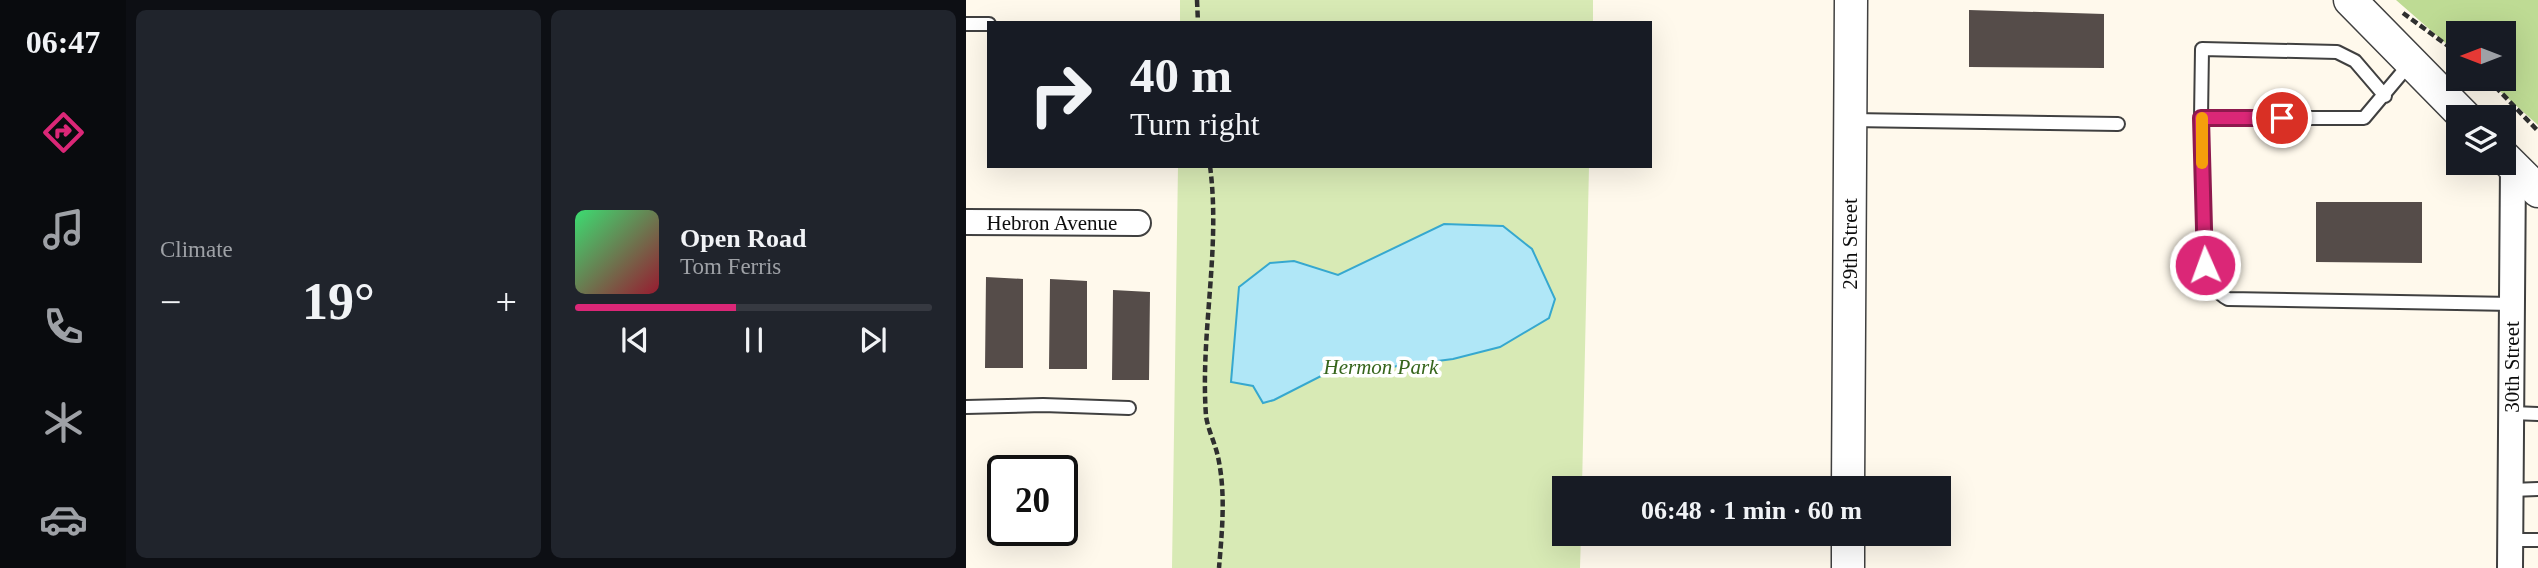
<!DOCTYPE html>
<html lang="en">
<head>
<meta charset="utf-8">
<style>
  body { margin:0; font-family:"Times New Roman",serif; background:#20242c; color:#f1f3f6; height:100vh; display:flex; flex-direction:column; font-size:26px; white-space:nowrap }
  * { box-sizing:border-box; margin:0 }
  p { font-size:23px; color:#9ea1a6 }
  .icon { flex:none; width:38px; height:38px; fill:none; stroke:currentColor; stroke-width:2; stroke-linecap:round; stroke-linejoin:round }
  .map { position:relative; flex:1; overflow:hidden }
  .details { display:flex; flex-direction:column; gap:10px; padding:10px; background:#0d0f14; width:840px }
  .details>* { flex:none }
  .hud { position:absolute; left:21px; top:21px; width:665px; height:147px; border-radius:0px; box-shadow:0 7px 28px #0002; background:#171b24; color:#f1f3f6; overflow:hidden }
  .needle { width:46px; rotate:270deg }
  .tools { position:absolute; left:1480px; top:21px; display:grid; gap:14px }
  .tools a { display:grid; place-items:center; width:70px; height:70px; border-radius:0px; background:#171b24; box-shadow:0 7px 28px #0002; font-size:35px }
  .speed { position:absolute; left:21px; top:455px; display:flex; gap:14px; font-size:35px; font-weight:700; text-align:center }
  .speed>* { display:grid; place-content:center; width:91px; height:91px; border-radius:50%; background:#171b24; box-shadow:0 7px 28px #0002; line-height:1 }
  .speed .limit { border:4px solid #111; border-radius:10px; background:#fff; color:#111 }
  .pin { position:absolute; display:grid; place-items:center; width:60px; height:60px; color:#fff; margin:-30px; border:4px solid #fff; border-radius:50%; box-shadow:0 2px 7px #0007 }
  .me { position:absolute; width:77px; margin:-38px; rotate:358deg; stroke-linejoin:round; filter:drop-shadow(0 0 5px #0008) }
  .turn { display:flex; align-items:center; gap:24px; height:147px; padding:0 28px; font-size:32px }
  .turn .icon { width:91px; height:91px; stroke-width:2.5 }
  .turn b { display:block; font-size:49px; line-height:60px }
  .big { font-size:52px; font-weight:800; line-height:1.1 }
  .details .widget { flex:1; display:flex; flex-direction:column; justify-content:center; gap:10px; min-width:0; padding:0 24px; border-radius:10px; background:#20242c }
  .song { display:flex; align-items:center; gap:21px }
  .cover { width:84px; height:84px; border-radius:10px; background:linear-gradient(135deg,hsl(140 70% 55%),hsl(350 70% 35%)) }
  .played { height:7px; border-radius:4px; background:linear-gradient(90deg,#db2777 45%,#363941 45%) }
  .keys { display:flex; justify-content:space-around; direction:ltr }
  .heat { display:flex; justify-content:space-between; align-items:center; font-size:38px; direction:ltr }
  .details .tiles { flex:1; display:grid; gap:10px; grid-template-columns:repeat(2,1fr) }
  .trip { position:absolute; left:586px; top:476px; width:399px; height:70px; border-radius:0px; background:#171b24; box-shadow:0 7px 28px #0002; font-weight:800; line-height:70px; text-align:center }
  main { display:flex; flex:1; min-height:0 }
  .dock { display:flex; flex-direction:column; width:126px; justify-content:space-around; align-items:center; background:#090b0e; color:#9ea1a6 }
  .dock .icon { width:49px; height:49px }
  .dock .current { color:#db2777 }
  .dock b { font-size:32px; color:#f1f3f6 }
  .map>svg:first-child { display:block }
  .green { fill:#d8eab5 }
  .forest { fill:#bedb94 }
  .water { fill:#b0e7f7; stroke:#36a8cf; stroke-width:2 }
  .building { fill:#554c49 }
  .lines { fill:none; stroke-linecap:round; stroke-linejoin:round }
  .service-casing { stroke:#404040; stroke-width:16 }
  .minor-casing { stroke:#404040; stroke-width:28 }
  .tertiary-casing { stroke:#404040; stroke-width:35 }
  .path { stroke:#2f2f2f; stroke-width:4.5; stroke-dasharray:7 3.5; stroke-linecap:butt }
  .service { stroke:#fff; stroke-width:12 }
  .minor { stroke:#fff; stroke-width:24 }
  .tertiary { stroke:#fff; stroke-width:32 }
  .route-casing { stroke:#8e194d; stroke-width:18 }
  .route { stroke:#db2777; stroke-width:12 }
  .slow { stroke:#f59e0b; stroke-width:12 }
  .labels { text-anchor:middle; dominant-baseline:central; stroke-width:7; stroke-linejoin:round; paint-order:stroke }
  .street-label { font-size:21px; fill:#0d0d0d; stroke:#fff }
  .park-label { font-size:21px; font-style:italic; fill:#36651c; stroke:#fff }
</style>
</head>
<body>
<main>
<nav class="dock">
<b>06:47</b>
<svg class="icon current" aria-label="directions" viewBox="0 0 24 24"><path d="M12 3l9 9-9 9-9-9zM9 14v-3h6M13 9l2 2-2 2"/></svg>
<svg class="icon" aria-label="music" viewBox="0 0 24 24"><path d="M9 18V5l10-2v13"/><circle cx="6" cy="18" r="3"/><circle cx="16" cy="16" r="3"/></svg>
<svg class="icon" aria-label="phone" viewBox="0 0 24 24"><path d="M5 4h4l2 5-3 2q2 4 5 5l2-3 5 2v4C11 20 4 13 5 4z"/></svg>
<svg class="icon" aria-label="climate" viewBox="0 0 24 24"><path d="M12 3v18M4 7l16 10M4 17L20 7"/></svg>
<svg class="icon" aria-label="car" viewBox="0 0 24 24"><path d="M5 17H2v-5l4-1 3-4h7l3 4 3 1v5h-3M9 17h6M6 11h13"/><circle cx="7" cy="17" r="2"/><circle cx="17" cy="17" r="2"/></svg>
</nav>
<section class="details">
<div class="tiles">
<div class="widget"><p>Climate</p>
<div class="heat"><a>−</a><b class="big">19°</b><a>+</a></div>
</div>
<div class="widget">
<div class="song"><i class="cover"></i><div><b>Open Road</b><p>Tom Ferris</p></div></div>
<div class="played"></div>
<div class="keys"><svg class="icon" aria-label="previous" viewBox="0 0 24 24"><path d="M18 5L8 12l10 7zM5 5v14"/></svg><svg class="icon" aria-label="pause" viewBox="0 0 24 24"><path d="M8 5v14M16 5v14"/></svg><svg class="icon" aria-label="next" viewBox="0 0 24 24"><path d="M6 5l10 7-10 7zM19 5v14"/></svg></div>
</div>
</div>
</section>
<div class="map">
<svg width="1572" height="568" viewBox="0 0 1572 568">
  <rect width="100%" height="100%" fill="#fff9ec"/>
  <path class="green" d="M214,0H627V23H214Z
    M212,166H623L616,488H598V534H615L614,568H206Z"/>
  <path class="forest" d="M1430,0H1572V125L1520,79H1538V33H1493V55Z"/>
  <path class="water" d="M478,224L537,226L566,249L589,299L583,318L534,347L487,359L355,376L308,400L297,403L287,386L265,382L273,287L304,263L328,261L372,275Z"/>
  <path class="building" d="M1003,10L1138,14V68L1003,67Z
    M1350,202H1456V263L1350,262Z
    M20,277L57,279V368H19Z
    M84,279L121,281V369H83Z
    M147,290L184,292L183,380H146Z"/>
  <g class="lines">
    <g class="service-casing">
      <path id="service" d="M0,24H23
        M1445,62L1398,118H1235L1239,265C1243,279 1249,292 1262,299L1547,304
        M1235,118L1236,49L1371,52L1389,61L1419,96
        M885,120L1152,124
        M0,407L77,405L163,408
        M1546,413L1572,414
        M1545,490L1572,489
        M1545,540H1572"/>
    </g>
    <g class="minor-casing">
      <path id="minor" d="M0,222L172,223
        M1544,568L1547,166"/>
    </g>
    <g class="tertiary-casing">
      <path id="tertiary" d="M1384,0L1499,117
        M1538,157L1572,191
        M882,488L885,0
        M882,568V534"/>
    </g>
    <path class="path" d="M231,0L232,23
      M1437,13L1493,54
      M1522,79L1572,131
      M244,166C255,249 234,333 240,416C242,430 249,443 252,457C260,494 256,531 253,568"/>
    <use href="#service" class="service"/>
    <use href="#minor" class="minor"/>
    <use href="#tertiary" class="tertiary"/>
  </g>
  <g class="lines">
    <g class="route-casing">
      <path id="route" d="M1239,265L1235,118H1316"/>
    </g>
    <use href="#route" class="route"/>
    <path class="slow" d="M1236,118V163"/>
  </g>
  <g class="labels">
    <g class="street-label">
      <text x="86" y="223">Hebron Avenue</text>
      <text transform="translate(884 244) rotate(-90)">29th Street</text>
      <text transform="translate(1546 367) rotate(-90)">30th Street</text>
    </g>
    <g class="park-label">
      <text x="415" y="367">Hermon Park</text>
    </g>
  </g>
</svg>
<div class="tools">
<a><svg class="needle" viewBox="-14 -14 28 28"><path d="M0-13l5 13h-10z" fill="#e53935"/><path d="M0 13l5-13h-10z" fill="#9ea1a6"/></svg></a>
<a><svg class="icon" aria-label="layers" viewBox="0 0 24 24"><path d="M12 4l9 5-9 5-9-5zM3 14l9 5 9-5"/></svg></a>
</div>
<div class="speed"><div class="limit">20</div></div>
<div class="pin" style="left:1316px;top:118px;background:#d93025"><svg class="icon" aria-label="arrive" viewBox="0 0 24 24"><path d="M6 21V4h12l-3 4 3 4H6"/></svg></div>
<svg class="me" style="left:1239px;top:265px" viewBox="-20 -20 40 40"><circle r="17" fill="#db2777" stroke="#fff" stroke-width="3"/><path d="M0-11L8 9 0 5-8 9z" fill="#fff"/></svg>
<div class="trip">06:48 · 1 min · 60 m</div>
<div class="hud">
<div class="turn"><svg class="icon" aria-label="right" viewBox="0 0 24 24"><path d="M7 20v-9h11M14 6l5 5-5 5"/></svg><div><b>40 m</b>Turn right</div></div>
</div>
</div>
</main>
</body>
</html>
